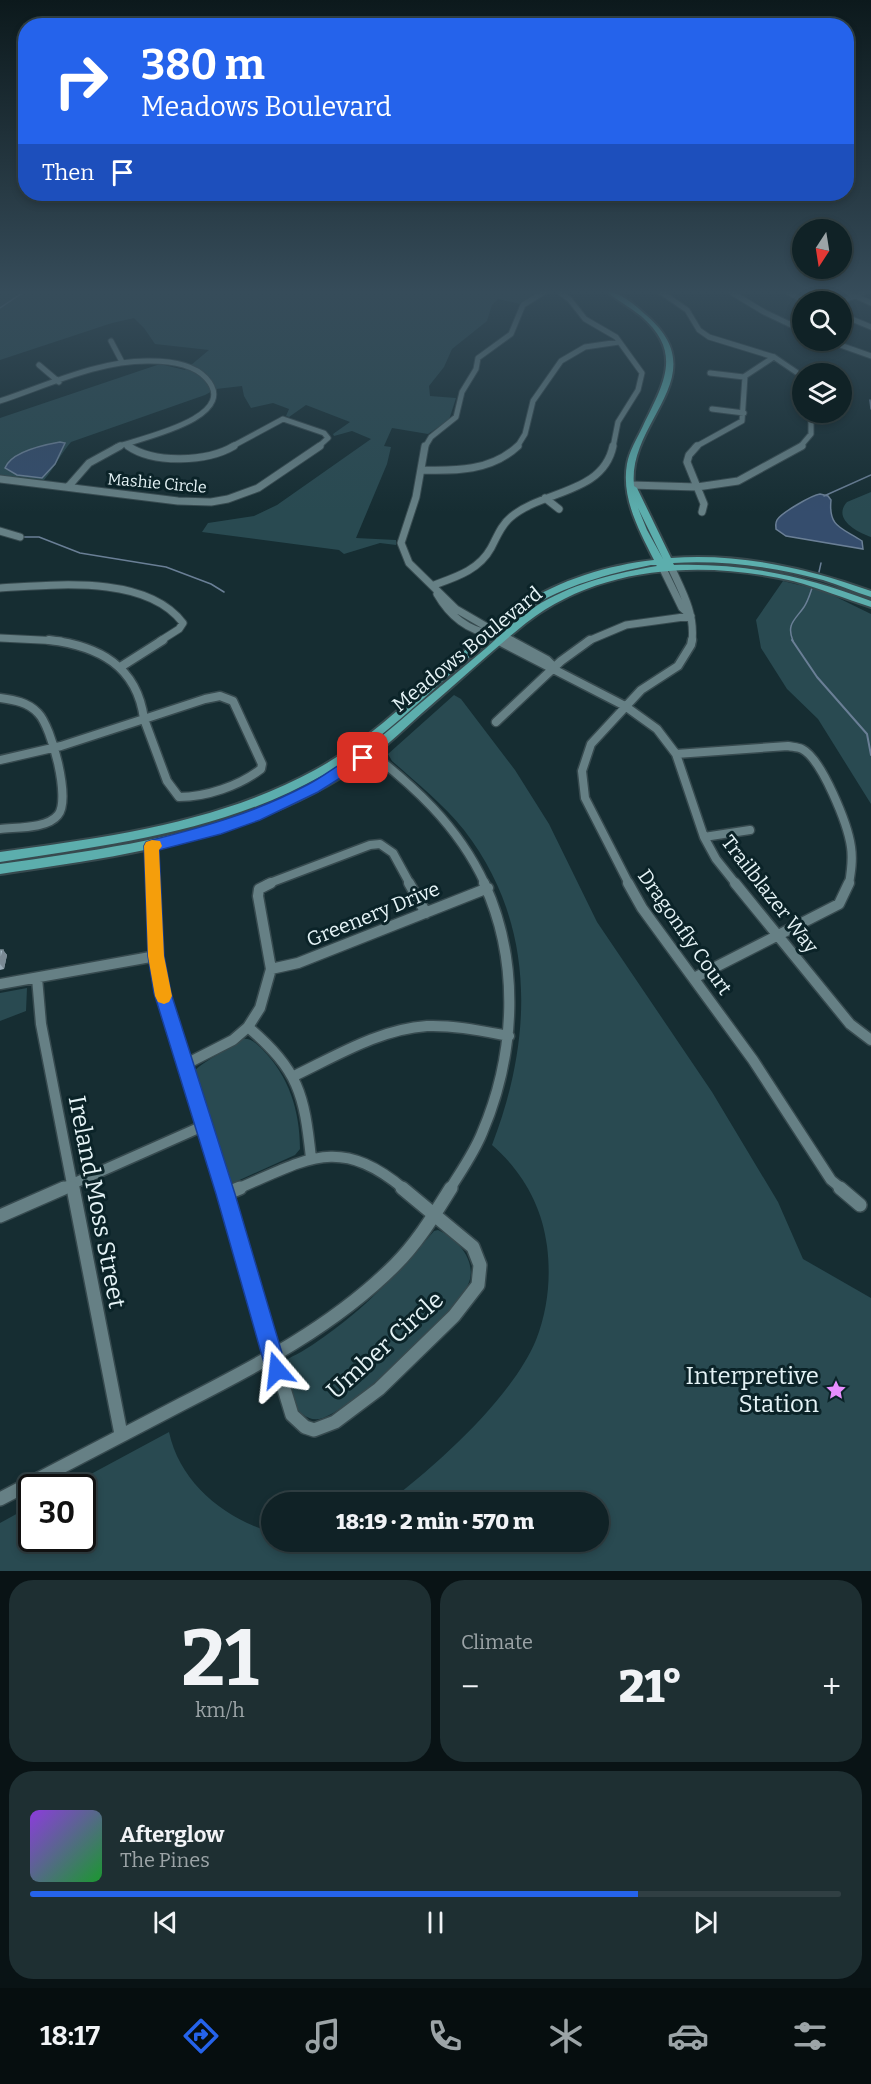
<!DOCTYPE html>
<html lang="en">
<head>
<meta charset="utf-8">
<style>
  body { margin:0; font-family:Bitter,serif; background:#1e2f32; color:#f1f3f6; height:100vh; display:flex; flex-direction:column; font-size:22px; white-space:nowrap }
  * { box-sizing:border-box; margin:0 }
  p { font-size:20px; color:#9ca4a7 }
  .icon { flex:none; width:33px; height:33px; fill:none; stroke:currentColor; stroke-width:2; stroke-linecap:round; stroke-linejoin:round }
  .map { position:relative; height:1571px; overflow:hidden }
  .side { display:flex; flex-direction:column; gap:9px; padding:9px; background:#091315; flex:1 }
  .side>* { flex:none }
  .top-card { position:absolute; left:18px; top:18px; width:836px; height:183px; border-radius:24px; box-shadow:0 3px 9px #0003,0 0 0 2px #303f43; background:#2563eb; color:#fff; overflow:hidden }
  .needle { width:39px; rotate:192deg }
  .buttons { position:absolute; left:792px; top:219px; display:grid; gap:12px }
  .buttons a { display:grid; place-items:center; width:60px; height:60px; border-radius:50%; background:#102226; box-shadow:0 3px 9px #0003,0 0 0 2px #303f43; font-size:30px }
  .speed { position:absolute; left:18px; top:1474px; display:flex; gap:12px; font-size:30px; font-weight:700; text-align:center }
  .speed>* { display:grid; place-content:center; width:78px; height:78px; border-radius:50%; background:#102226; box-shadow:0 3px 9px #0003,0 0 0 2px #303f43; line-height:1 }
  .speed .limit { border:3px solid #111; border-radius:9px; background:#fff; color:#111 }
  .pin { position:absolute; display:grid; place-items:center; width:51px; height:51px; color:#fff; margin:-26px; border-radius:12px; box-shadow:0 3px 9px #0006 }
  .me { position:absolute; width:66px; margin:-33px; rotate:343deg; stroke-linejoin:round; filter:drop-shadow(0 0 4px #0008) }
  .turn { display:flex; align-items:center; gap:21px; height:126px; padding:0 24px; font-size:27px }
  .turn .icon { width:78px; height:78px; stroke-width:2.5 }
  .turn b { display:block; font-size:42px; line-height:51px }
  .then { display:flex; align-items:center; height:57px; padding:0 24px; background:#0003; gap:12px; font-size:22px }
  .big { font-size:45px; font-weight:800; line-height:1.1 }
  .side .widget { flex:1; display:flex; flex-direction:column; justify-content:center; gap:9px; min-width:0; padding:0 21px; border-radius:24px; background:#1e2f32 }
  .side .dial { align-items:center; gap:0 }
  .dial b { font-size:78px; line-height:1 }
  .song { display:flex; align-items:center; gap:18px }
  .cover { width:72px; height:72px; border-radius:9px; background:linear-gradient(135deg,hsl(270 70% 55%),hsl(130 70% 35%)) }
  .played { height:6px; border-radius:3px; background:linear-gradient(90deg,#2563eb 75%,#303f43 75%) }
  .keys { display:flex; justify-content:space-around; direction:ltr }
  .heat { display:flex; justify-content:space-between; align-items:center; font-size:33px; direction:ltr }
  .side .tiles { flex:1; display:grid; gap:9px; grid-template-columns:1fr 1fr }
  .widget:last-child { grid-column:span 2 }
  .trip { position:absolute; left:261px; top:1492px; width:348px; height:60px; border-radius:30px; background:#102226; box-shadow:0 3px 9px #0003,0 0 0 2px #303f43; font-weight:800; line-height:60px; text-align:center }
  .tab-bar { display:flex; height:96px; justify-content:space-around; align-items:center; background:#060e0f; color:#9ca4a7 }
  .tab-bar .icon { width:42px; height:42px }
  .tab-bar .current { color:#2563eb }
  .tab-bar b { font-size:27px; color:#f1f3f6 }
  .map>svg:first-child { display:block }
  .green { fill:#294a51 }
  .water { fill:#354d6d; stroke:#6a7f96; stroke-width:1.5 }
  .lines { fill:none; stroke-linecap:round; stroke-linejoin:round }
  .stream-far1 { stroke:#6a7f96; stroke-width:1.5 }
  .stream { stroke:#6a7f96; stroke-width:2 }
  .minor-far4-casing { stroke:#374a4f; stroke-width:7 }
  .minor-far3-casing { stroke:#374a4f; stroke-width:9 }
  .minor-far2-casing { stroke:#374a4f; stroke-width:11 }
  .minor-far1-casing { stroke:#374a4f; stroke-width:13 }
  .minor-casing { stroke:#374a4f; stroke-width:16 }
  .major-casing { stroke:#374a4f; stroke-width:4 }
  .minor-far4 { stroke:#668085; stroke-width:5 }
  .minor-far3 { stroke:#668085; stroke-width:7 }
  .minor-far2 { stroke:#668085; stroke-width:8 }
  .minor-far1 { stroke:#668085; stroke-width:10 }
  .minor { stroke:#668085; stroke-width:13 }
  .major { fill:#5caead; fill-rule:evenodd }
  .wall { fill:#96a9b5 }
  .shaded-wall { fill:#7a8a94 }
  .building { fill:#afc5d3; stroke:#7a8a94; stroke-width:1.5 }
  .route { fill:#2563eb; stroke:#184099; stroke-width:1.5 }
  .slow { fill:#f59e0b }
  .labels { text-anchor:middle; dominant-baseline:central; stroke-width:6; stroke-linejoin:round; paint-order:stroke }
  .far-street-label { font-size:16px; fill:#e5f3f6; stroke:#0b2328 }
  .street-label { font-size:20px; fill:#e5f3f6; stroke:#0b2328 }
  .near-street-label { font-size:24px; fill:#e5f3f6; stroke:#0b2328 }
  .near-poi-label { font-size:24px; fill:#e5f3f6; stroke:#0b2328; text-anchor:end }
</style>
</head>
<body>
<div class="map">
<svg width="871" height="1571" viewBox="0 0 871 1571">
  <rect width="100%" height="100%" fill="#162d32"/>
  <path class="green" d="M0,292H538L520,304L498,299L492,305L487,321L452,349L444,367L429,386L430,396L456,398L449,420L428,434L392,428L384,446L391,447L387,464L356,538L396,540V545L380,543L344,554L339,550L202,532L208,523L254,516L277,505L371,439L352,431L334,436L333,434L350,422L306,405L289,417L286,416L289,409L273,403L251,408L244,396L242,386L216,389L205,395L71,442C60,455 55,467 44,480L0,476V418L160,364L185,370L209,350L155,344L144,328L134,318L112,323L0,360Z
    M871,492V537C857,532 832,519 847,502Z
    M783,581L824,591L871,614V804L818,719L787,689L761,648L756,620Z
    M454,695L461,699L515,770L549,824L597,922L712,1092L778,1202L803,1259L871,1298V1571H0V1523L31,1506L32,1539H82V1488H65L169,1432C180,1483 224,1518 271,1532L272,1542H598V1503H387C436,1466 512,1398 536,1340C548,1309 551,1278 547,1246C542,1206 522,1171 492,1145C533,1039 537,924 464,830C443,804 417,783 392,761L388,754Z
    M27,988L26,1011L0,1021V993Z
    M242,1039C251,1038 256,1043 262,1049C289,1076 300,1111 300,1149L295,1155L233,1183L227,1181L224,1175L194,1072C196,1066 233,1046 242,1039Z
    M438,1230C456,1238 475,1258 470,1279C464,1308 353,1408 323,1418C294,1428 277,1373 285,1362C289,1357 296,1355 301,1352C316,1343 331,1332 345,1321C379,1294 406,1263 434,1231Z"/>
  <path class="water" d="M60,442L65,443L55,464L42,478L17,475L5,468C11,452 43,445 60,442Z
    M820,494L828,496L831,500C828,528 843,528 862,541L863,549L786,536L776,529C776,525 775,524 777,520C781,513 812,495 820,494Z"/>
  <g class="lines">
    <path class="stream-far1" d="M0,308L24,292
      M870,400L871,409
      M824,496L871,475
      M21,537H39L80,553L166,567L211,584L224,592
      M819,572L821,563
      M793,641C786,624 795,620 804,607C808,601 810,594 812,588"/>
    <path class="stream" d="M792,640L817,677L867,734L871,755"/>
    <g class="minor-far4-casing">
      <path id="minor-far4" d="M560,292L570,300L585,319L616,337L642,373L638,390L618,422L613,447
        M661,292L687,310L699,330L709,337L774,357L802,376
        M731,292L764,312L802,330
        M788,292L806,302
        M847,292L871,303
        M840,302L864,292
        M842,315L871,327
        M789,324L802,318
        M826,340L871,356
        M111,341L122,362
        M39,365L59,382
        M710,373L744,377
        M0,401C48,385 99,360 150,361C169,361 193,364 206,378C243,418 137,439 116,447
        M712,409L744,413
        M127,445L130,447
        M231,447L283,419L324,433L328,438L318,447
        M425,447L431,437L456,417L462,392L476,369L478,358L511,334L523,305L544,292
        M517,447L525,434L533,401L561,361L585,347L619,342
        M695,447L742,421L745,376L774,357
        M800,447L811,434V412"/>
    </g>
    <g class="minor-far3-casing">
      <path id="minor-far3" d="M128,446C154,464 207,462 234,446
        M425,446L416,497L401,543L409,563L456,609L487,627L491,634
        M697,446L689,455L687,462L704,504L702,512
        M421,470C456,471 491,471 518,446
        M0,479L178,501L211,502L228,499L258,488L320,446
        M631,485L697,487L738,481L802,446
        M68,487L89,463L120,446
        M545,498L559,509
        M0,531L20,537
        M663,569L682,608L691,616
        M672,569C683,593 695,614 692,641
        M434,585C456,577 479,570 491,548C497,537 501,525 511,517C543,490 603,494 613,446
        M0,588C54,585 146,574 183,623L179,629L160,641
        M437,594C449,615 467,630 491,634
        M505,637L512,641
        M0,638L61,641
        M588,641L626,625L691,616"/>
    </g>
    <g class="minor-far2-casing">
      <path id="minor-far2" d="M49,640C99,646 137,666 144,719
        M510,640L547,660L553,666
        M499,641L625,706L657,729L676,754L704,837L716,859L736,884
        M122,666L163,640
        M220,696L233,701L262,764L261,769C239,786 206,797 179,797L167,781L144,719L205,699Z
        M0,698C14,700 28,702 38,713C52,727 71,800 58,815C47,829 16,827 0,829
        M496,722L561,661L590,640
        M361,745C412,784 458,825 485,884
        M676,754L788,746C792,747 798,747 802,749C822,759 848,825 851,847C853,860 851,872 849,884
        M0,760L61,746L144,719
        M704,837L750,830
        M152,846L153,884
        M267,884L370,845L380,844L393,853L410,884
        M629,884L585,798L582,771L591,744L641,690L678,666L691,645L692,640"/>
    </g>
    <g class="minor-far1-casing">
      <path id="minor-far1" d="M153,883L156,956L163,992L224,1189
        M409,883L426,913
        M628,883L642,908L753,1060L831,1180L842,1189
        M735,883L850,1024L871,1040
        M271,969L298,963L488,888
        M37,978L41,1024L73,1189
        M694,978L839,904L849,883
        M0,984L156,956
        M248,1027C299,1071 304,1093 311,1158
        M184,1065L233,1040L248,1027L260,1008L271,969L258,896L259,889L271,883
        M294,1076C336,1056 380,1029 427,1026C454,1025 482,1031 509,1036
        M61,1189L203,1126
        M237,1189C306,1160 338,1134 404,1189
        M450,1189C461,1171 474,1153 482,1133C516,1054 520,961 484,883"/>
    </g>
    <g class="minor-casing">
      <path id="minor" d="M73,1188L121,1434
        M223,1188L225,1194
        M840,1188L860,1205
        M225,1194L292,1415L305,1427L314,1430L335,1422L379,1389L454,1316L478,1285L480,1265L473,1247L402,1188
        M225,1194L240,1188
        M0,1216L64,1188
        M0,1499C61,1467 121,1436 182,1404C258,1365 334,1326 395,1265C418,1242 434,1215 451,1188"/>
    </g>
    <g class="major-casing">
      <path id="major" d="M607,292C621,292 636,306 646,315C717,376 627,420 634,486L637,488L671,558C740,553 806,568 871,591V597C855,592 839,585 823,580C774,567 724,560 673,563L674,565C744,563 805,576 871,601V607C845,599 820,588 793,581C703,560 600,565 526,623C490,652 457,683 422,713C406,727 391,742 374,755C266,837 130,855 0,874V864C111,848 223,834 322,779C356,759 386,733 416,707C439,688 462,668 485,649C503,633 520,615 541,603C578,582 616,573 657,566L656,565H651C608,574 565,585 528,609C509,622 492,638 475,652C426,695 380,743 323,775C225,831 110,845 0,862V852C108,837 218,823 315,770C374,738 421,688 471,645C487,631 504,617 521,605C560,580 608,565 654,560C639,530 621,498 627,464C629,451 637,439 643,426C663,384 684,353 641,316C630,307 618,301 607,292ZM638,508L663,559L647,530Z"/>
    </g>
    <use href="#minor-far4" class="minor-far4"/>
    <use href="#minor-far3" class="minor-far3"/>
    <use href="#minor-far2" class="minor-far2"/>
    <use href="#minor-far1" class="minor-far1"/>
    <use href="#minor" class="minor"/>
    <use href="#major" class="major"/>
  </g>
  <path class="wall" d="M0,950H3L7,955L4,969L0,970Z"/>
  <path class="shaded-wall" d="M3,950L7,955L4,969L0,964Z"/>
  <path class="building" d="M0,950H3L0,963Z"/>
  <linearGradient id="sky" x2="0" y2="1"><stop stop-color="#0c191c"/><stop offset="0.57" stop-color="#364c5a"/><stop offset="1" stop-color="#364c5a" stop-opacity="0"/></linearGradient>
  <rect width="871" height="512" fill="url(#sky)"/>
  <path class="route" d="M363,753L367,754L369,758L367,761L318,792L260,820L221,834L159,850L164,956L171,993L235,1194L287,1370L284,1377L277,1380L269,1377L266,1370L216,1194L154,993L148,956L144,846L146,842L152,840C208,826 256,812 307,785C326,776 343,759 363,753Z"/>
  <path class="slow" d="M152,840L160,841L162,846L159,850L164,956L172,996L169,1002L164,1004L158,1002L155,996L148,956L144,846L146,842Z"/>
  <defs>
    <g id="sight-bare" transform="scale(1.62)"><path d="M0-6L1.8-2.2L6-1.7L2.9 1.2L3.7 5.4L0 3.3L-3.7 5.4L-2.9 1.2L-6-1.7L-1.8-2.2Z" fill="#e88eff" stroke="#0b2328" stroke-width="2.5" paint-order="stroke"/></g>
  </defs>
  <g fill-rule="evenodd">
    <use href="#sight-bare" x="836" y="1390"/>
  </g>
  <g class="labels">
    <g class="far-street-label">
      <text transform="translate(157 483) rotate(5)">Mashie Circle</text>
    </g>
    <g class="street-label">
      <text transform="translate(467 649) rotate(-39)">Meadows Boulevard</text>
      <text transform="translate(770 894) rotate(52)">Trailblazer Way</text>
      <text transform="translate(373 914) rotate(-22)">Greenery Drive</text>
      <text transform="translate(685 932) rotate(55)">Dragonfly Court</text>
    </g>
    <g class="near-street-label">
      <text transform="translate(97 1202) rotate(79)">Ireland Moss Street</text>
      <text transform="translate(385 1345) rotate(-42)">Umber Circle</text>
    </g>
    <g class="near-poi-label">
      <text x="819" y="1376">Interpretive<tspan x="819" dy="28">Station</tspan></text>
    </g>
  </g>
</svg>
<div class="buttons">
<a><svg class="needle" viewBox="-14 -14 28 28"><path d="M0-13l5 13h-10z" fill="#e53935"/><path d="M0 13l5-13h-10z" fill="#9ca4a7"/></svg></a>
<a><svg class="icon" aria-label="search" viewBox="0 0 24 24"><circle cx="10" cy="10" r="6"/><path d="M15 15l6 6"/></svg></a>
<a><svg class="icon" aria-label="layers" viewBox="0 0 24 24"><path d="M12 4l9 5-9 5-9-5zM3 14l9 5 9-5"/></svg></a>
</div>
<div class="speed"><div class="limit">30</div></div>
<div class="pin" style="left:363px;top:758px;background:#d93025"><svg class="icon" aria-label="arrive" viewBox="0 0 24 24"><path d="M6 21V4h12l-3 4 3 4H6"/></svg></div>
<svg class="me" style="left:277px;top:1370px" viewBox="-20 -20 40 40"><path d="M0-17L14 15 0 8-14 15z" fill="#2563eb" stroke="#fff" stroke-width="4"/></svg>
<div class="trip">18:19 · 2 min · 570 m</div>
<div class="top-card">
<div class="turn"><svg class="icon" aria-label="right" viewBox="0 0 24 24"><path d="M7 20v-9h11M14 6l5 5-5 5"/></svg><div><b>380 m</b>Meadows Boulevard</div></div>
<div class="then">Then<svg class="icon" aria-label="arrive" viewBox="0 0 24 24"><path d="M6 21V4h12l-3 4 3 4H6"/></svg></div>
</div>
</div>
<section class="side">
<div class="tiles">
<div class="widget dial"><b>21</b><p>km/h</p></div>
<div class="widget"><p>Climate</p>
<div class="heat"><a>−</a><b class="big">21°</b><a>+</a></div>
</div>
<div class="widget">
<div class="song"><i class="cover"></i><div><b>Afterglow</b><p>The Pines</p></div></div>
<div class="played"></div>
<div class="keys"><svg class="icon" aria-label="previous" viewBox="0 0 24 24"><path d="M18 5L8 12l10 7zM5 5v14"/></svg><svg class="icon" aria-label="pause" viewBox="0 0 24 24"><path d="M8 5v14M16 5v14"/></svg><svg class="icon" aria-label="next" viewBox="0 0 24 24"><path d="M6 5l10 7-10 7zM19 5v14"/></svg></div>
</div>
</div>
</section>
<nav class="tab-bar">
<b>18:17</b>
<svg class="icon current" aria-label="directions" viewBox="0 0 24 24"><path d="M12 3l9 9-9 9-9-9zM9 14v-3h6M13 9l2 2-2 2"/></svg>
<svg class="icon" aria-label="music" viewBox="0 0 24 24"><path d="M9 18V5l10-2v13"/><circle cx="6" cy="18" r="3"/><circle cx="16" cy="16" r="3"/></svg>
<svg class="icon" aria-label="phone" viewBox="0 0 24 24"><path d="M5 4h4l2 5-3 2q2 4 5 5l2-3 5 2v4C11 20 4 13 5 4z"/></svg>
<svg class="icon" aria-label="climate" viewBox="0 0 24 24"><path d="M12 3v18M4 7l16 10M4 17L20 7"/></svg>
<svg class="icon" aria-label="car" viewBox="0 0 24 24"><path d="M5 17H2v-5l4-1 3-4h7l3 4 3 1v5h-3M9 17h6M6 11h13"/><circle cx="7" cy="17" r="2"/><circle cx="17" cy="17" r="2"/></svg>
<svg class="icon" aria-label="filters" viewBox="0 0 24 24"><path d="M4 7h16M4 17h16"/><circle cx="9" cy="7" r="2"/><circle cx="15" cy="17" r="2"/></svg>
</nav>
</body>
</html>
